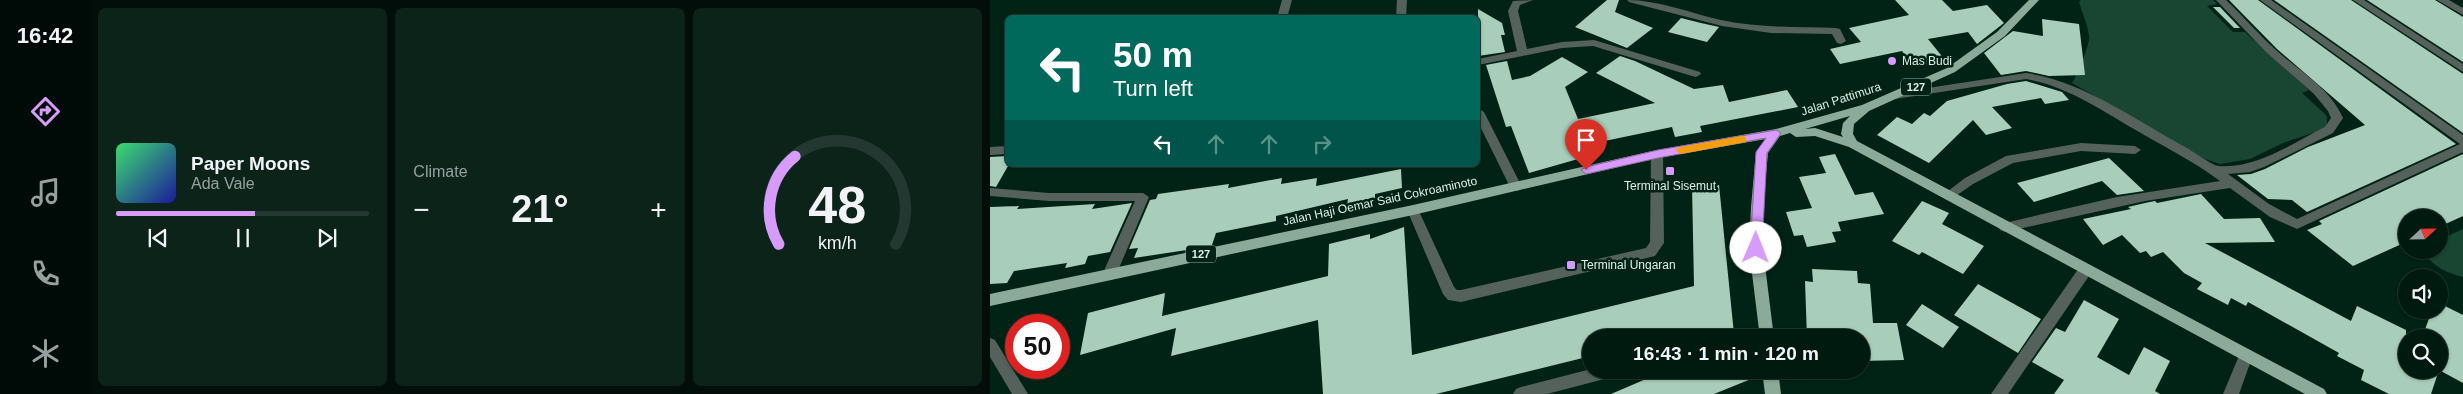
<!DOCTYPE html>
<html lang="en">
<head>
<meta charset="utf-8">
<style>
  body { margin:0; font-family:Helvetica,sans-serif; background:#0b2319; color:#f1f3f6; height:100vh; display:flex; flex-direction:column; font-size:19px; white-space:nowrap }
  * { box-sizing:border-box; margin:0 }
  p { font-size:16px; color:#96a19f }
  .icon { flex:none; width:28px; height:28px; fill:none; stroke:currentColor; stroke-width:2; stroke-linecap:round; stroke-linejoin:round }
  .map { position:relative; flex:1; overflow:hidden }
  .sheet { display:flex; flex-direction:column; gap:8px; padding:8px; background:#010e09; width:900px }
  .sheet>* { flex:none }
  .guide { position:absolute; left:15px; top:15px; width:475px; height:152px; border-radius:8px; box-shadow:0 1px 4px #0004,0 0 0 1px #233830; background:#00695c; color:#fff; overflow:hidden }
  .needle { width:32px; rotate:68deg }
  .controls { position:absolute; left:1408px; top:209px; display:grid; gap:10px }
  .controls a { display:grid; place-items:center; width:50px; height:50px; border-radius:50%; background:#011a10; box-shadow:0 1px 4px #0004,0 0 0 1px #233830; font-size:25px }
  .speed { position:absolute; left:15px; top:314px; display:flex; gap:10px; font-size:25px; font-weight:700; text-align:center }
  .speed>* { display:grid; place-content:center; width:65px; height:65px; border-radius:50%; background:#011a10; box-shadow:0 1px 4px #0004,0 0 0 1px #233830; line-height:1 }
  .speed .limit { border:8px solid #d22; background:#fff; color:#111 }
  .pin { position:absolute; display:grid; place-items:center; width:42px; height:42px; color:#fff; margin:-51px -21px; border-radius:50% 50% 50% 0; rotate:-45deg; box-shadow:0 0 5px #0007 }
  .pin .icon { rotate:45deg }
  .me { position:absolute; width:55px; margin:-28px; rotate:1deg; stroke-linejoin:round; filter:drop-shadow(0 0 4px #0008) }
  .turn { display:flex; align-items:center; gap:18px; height:105px; padding:0 25px; font-size:22px }
  .turn .icon { width:65px; height:65px; stroke-width:2.5 }
  .turn b { display:block; font-size:35px; line-height:42px }
  .lanes { display:flex; align-items:center; height:48px; padding:0 25px; background:#0003; justify-content:center; gap:25px; direction:ltr }
  .lanes .off { opacity:.35 }
  .big { font-size:38px; font-weight:700; line-height:1.1 }
  .sheet .tile { flex:1; display:flex; flex-direction:column; justify-content:center; gap:8px; min-width:0; padding:0 18px; border-radius:8px; background:#0b2319 }
  .sheet .dial { align-items:center; gap:0 }
  .dial svg { height:130px; overflow:visible; fill:none; stroke:#233830; stroke-width:7; stroke-linecap:round; text-anchor:middle }
  .dial text { fill:#f1f3f6; stroke:none }
  .song { display:flex; align-items:center; gap:15px }
  .cover { width:60px; height:60px; border-radius:8px; background:linear-gradient(135deg,hsl(140 70% 55%),hsl(240 70% 35%)) }
  .played { height:5px; border-radius:2px; background:linear-gradient(90deg,#d79bf9 55%,#233830 55%) }
  .keys { display:flex; justify-content:space-around; direction:ltr }
  .heat { display:flex; justify-content:space-between; align-items:center; font-size:28px; direction:ltr }
  .sheet .tiles { flex:1; display:grid; gap:8px; grid-template-columns:repeat(3,1fr) }
  .trip { position:absolute; left:592px; top:329px; width:288px; height:50px; border-radius:25px; background:#011a10; box-shadow:0 1px 4px #0004,0 0 0 1px #233830; font-weight:700; line-height:50px; text-align:center }
  main { display:flex; flex:1; min-height:0 }
  .tab-bar { display:flex; flex-direction:column; width:90px; justify-content:space-around; align-items:center; background:#000a06; color:#96a19f }
  .tab-bar .icon { width:35px; height:35px }
  .tab-bar .selected { color:#d79bf9 }
  .tab-bar b { font-size:22px; color:#f1f3f6 }
  .map>svg:first-child { display:block }
  .green { fill:#184633 }
  .building { fill:#a8cdba }
  .lines { fill:none; stroke-linecap:round; stroke-linejoin:round }
  .minor { fill:#54625b; fill-rule:evenodd }
  .major { fill:#8baa9a; fill-rule:evenodd }
  .route { fill:#d79bf9; stroke:#8c65a2 }
  .slow { fill:#f59e0b }
  .poi-dot { fill:#d79bf9; stroke:#012316; stroke-width:2 }
  .labels { text-anchor:middle; dominant-baseline:central; stroke-width:5; stroke-linejoin:round; paint-order:stroke }
  .shield { fill:#012316; stroke:#9ab2a6; stroke-width:1 }
  .shield-label { font-size:11px; font-weight:bold; fill:#dcefe4 }
  .poi-label { font-size:12px; fill:#dcefe4; stroke:#012316; text-anchor:start }
  .street-label { font-size:12px; fill:#dcefe4; stroke:#012316 }
</style>
</head>
<body>
<main>
<nav class="tab-bar">
<b>16:42</b>
<svg class="icon selected" aria-label="directions" viewBox="0 0 24 24"><path d="M12 3l9 9-9 9-9-9zM9 14v-3h6M13 9l2 2-2 2"/></svg>
<svg class="icon" aria-label="music" viewBox="0 0 24 24"><path d="M9 18V5l10-2v13"/><circle cx="6" cy="18" r="3"/><circle cx="16" cy="16" r="3"/></svg>
<svg class="icon" aria-label="phone" viewBox="0 0 24 24"><path d="M5 4h4l2 5-3 2q2 4 5 5l2-3 5 2v4C11 20 4 13 5 4z"/></svg>
<svg class="icon" aria-label="climate" viewBox="0 0 24 24"><path d="M12 3v18M4 7l16 10M4 17L20 7"/></svg>
</nav>
<section class="sheet">
<div class="tiles">
<div class="tile">
<div class="song"><i class="cover"></i><div><b>Paper Moons</b><p>Ada Vale</p></div></div>
<div class="played"></div>
<div class="keys"><svg class="icon" aria-label="previous" viewBox="0 0 24 24"><path d="M18 5L8 12l10 7zM5 5v14"/></svg><svg class="icon" aria-label="pause" viewBox="0 0 24 24"><path d="M8 5v14M16 5v14"/></svg><svg class="icon" aria-label="next" viewBox="0 0 24 24"><path d="M6 5l10 7-10 7zM19 5v14"/></svg></div>
</div>
<div class="tile"><p>Climate</p>
<div class="heat"><a>−</a><b class="big">21°</b><a>+</a></div>
</div>
<div class="tile dial"><svg viewBox="0 0 100 80">
<path d="M14 69A42 42 0 1 1 86 69"/>
<path d="M14 69A42 42 0 0 1 24 15" stroke="#d79bf9"/>
<text x="50" y="56" font-size="32" font-weight="700">48</text>
<text x="50" y="72" font-size="11">km/h</text>
</svg></div>
</div>
</section>
<div class="map">
<svg width="1473" height="394" viewBox="0 0 1473 394">
  <rect width="100%" height="100%" fill="#012316"/>
  <path class="green" d="M1091,0H1223L1227,4L1217,6L1243,32H1255L1319,90L1312,93L1335,114L1337,117V128L1293,143L1260,159L1230,164L1212,158L1082,83C1087,76 1100,45 1099,36C1098,25 1092,13 1089,2Z
    M1473,229V277C1457,273 1445,267 1434,254V250H1449V240Z"/>
  <path class="building" d="M617,0H629L625,12L663,28L637,48L585,27Z
    M905,0H952L963,11L997,5L1014,23L987,44L978,32L938,39L955,60L925,67L912,51L850,64L840,49L871,42L859,28L919,15Z
    M1239,0H1268L1466,144L1317,212L1302,200L1278,199L1247,175L1261,174L1275,169L1318,147L1375,125L1287,49Z
    M1284,0H1361L1473,74V133Z
    M1377,0H1445L1473,17V62Z
    M1223,7H1230L1250,28H1244Z
    M488,9L512,23L515,35H511L515,52L488,56Z
    M691,18L711,23L729,27L717,42L678,32Z
    M1052,19L1089,24L1095,75L1059,76L1036,71L1011,75L994,53L1023,31L1053,36Z
    M630,56L645,61L704,89L733,85L739,102L797,90L808,107L710,126L712,132L685,137L682,127L605,143L609,153L539,173L521,126L516,127L496,65L517,61L522,80L540,76L572,57L598,72L575,87L588,119L665,103L606,73Z
    M1036,81L1072,92L1079,100L1055,104L1051,98L1002,107L1022,128L996,135L983,120L939,163L887,135L907,117L922,124L934,113L940,116L957,101L1017,84Z
    M845,154L865,195L883,192L894,214L848,222L851,231L842,232L846,242L817,247L813,235L804,236L796,212L822,208L809,177L836,173L829,157Z
    M1473,154V216L1449,227V218H1416V242L1363,266L1317,230L1332,224L1329,221Z
    M18,156V166L6,187L0,186V157Z
    M1119,158L1154,191L1127,195L1112,181L1044,202L1027,183Z
    M411,169L412,188L385,194V200L357,206L358,199L286,216V221L226,233L222,245L210,248L144,258L148,248L139,249L160,200L166,199L168,194L239,184L238,188L292,178L291,184L327,178L326,186Z
    M729,185L744,334L728,338H601V356L446,394H333L328,320L181,356L186,328L90,355L98,313L175,293L172,316L338,276L339,244L380,234V239L414,227L422,355L704,286L702,186Z
    M1211,194L1234,219L1270,218L1285,242L1215,243L1361,321L1367,306L1416,330V370H1449L1441,394H1399L1371,380L1374,370L1347,356L1349,353L1258,302L1256,306L1241,298L1238,305L1207,289L1212,283L1194,273L1173,252L1161,257L1156,251L1150,253L1132,235L1113,245L1093,219L1141,209L1138,207L1155,203L1165,201L1167,203Z
    M932,201L959,213L952,224L994,246L973,274L932,252L929,255L902,241Z
    M142,203L120,252L98,256L95,264L75,268L77,263L24,271L17,283L0,284V207L29,206L27,209L105,204L102,209Z
    M822,269L867,271L868,283L880,284L883,323H907L914,360L871,361V338H817L815,281L823,282Z
    M988,284L1051,319L1028,353L964,315Z
    M1094,300L1129,319L1107,357L1139,375L1154,347L1180,361L1165,391L1170,394H1064L1074,380L1042,362L1066,328L1075,332Z
    M1449,303L1473,315V383L1449,370V338H1432L1442,310H1449Z
    M932,304L969,327L953,348L916,325Z
    M691,370H770L771,375L724,394H621L670,373L672,378Z"/>
  <g class="lines">
    <path class="minor" d="M292,0H302L297,18H287Z
      M407,0H417L416,18H406Z
      M543,0L530,5L528,11L537,49L572,42L604,40L710,72L711,74L706,77L702,76L603,46L572,48L488,65V59L527,51L518,11L523,1Z
      M637,0C669,0 700,13 731,20C769,28 808,27 846,28L850,29L856,41L851,44L847,43L842,34L781,33L732,26L639,2Z
      M1226,0H1236C1253,16 1268,34 1286,50C1309,71 1340,88 1353,118L1343,133L1274,167L1260,172L1238,174L1279,204L1307,219L1470,144L1270,0H1281L1473,135V152L1307,229L1280,217L1240,188L1155,201L1015,232L1010,230L1009,227L1010,224L1127,197L1230,181C1205,162 1178,149 1151,133C1114,112 1078,86 1036,79L905,99L900,96L905,93L1036,73C1093,81 1147,121 1197,148C1204,152 1223,166 1229,166C1266,169 1303,143 1335,127L1341,118L1338,111L1324,94L1276,52Z
      M1363,0H1374L1473,64V72Z
      M1447,0H1459L1473,8V15Z
      M488,108L494,112L532,187L530,190L526,191L520,187L488,122Z
      M1091,143L1145,146L1151,150L1145,154L1091,151L1023,163L983,184L963,198H955L953,195L975,178L1016,156Z
      M18,146V154L0,155V147Z
      M667,150L673,154L674,243L665,256L471,302L458,300L453,294L417,210L419,207H427L464,287L467,290H471L656,248L660,242L661,154Z
      M0,188L59,193H153L159,197L127,273L125,277L120,278L115,277L113,273L145,201H59L0,196Z
      M1096,264L1101,265L1103,269L1101,273L1018,394H1001L1091,265Z
      M0,338L5,340L38,394H22L0,357Z
      M1256,349L1261,351L1263,355L1249,394H1233L1251,351Z
      M601,369L630,370L627,375L622,377L557,394H523L526,389L531,387Z"/>
    <path class="major" d="M1039,0H1049L1015,36L965,72L879,111L864,124L863,134L867,141L1334,389L1337,394H1315L859,147L825,136L806,137L800,133L790,136L778,153L773,207V249L784,338H770L759,249L761,207L766,152L776,139L667,158L423,215L0,306V294L423,205L667,150L786,129L872,105L957,68L1007,32ZM860,116L853,123L851,134L853,137L825,128L815,129Z
      M772,370H788L791,394H775Z"/>
  </g>
  <path class="route" d="M786,130L791,133L777,153L772,248L766,253L760,248L766,152L776,138L668,158L596,174L591,170L596,167L668,150Z"/>
  <path class="slow" d="M752,136L756,137V142L691,154L685,150L691,147Z"/>
  <g class="poi-dot">
    <circle cx="902" cy="61" r="5"/>
    <rect x="675" y="166" width="10" height="10" rx="2.5"/>
    <rect x="576" y="260" width="10" height="10" rx="2.5"/>
  </g>
  <g class="labels">
    <g class="shield">
      <rect x="911" y="78.5" width="30" height="17" rx="4"/>
      <rect x="196" y="245.5" width="30" height="17" rx="4"/>
    </g>
    <g class="shield-label">
      <text x="926" y="87">127</text>
      <text x="211" y="254">127</text>
    </g>
    <g class="poi-label">
      <text x="912" y="61">Mas Budi</text>
      <text x="680" y="186" text-anchor="middle">Terminal Sisemut</text>
      <text x="591" y="265">Terminal Ungaran</text>
    </g>
    <g class="street-label">
      <text transform="translate(851 99) rotate(-18)">Jalan Pattimura</text>
      <text transform="translate(390 201) rotate(-12)">Jalan Haji Oemar Said Cokroaminoto</text>
    </g>
  </g>
</svg>
<div class="controls">
<a><svg class="needle" viewBox="-14 -14 28 28"><path d="M0-13l5 13h-10z" fill="#e53935"/><path d="M0 13l5-13h-10z" fill="#96a19f"/></svg></a>
<a><svg class="icon" aria-label="sound" viewBox="0 0 24 24"><path d="M4 9h4l5-4v14l-5-4H4zM17 9q2 3 0 6"/></svg></a>
<a><svg class="icon" aria-label="search" viewBox="0 0 24 24"><circle cx="10" cy="10" r="6"/><path d="M15 15l6 6"/></svg></a>
</div>
<div class="speed"><div class="limit">50</div></div>
<div class="pin" style="left:596px;top:170px;background:#d93025"><svg class="icon" aria-label="arrive" viewBox="0 0 24 24"><path d="M6 21V4h12l-3 4 3 4H6"/></svg></div>
<svg class="me" style="left:766px;top:248px" viewBox="-20 -20 40 40"><circle r="19" fill="#fff"/><path d="M0-13L10 11 0 6-10 11z" fill="#d79bf9"/></svg>
<div class="trip">16:43 · 1 min · 120 m</div>
<div class="guide">
<div class="turn"><svg class="icon" aria-label="left" viewBox="0 0 24 24"><path d="M17 20v-9H6M10 6l-5 5 5 5"/></svg><div><b>50 m</b>Turn left</div></div>
<div class="lanes"><svg class="icon" aria-label="left" viewBox="0 0 24 24"><path d="M17 20v-9H6M10 6l-5 5 5 5"/></svg><svg class="icon off" aria-label="ahead" viewBox="0 0 24 24"><path d="M12 20V5M6 11l6-6 6 6"/></svg><svg class="icon off" aria-label="ahead" viewBox="0 0 24 24"><path d="M12 20V5M6 11l6-6 6 6"/></svg><svg class="icon off" aria-label="right" viewBox="0 0 24 24"><path d="M7 20v-9h11M14 6l5 5-5 5"/></svg></div>
</div>
</div>
</main>
</body>
</html>
